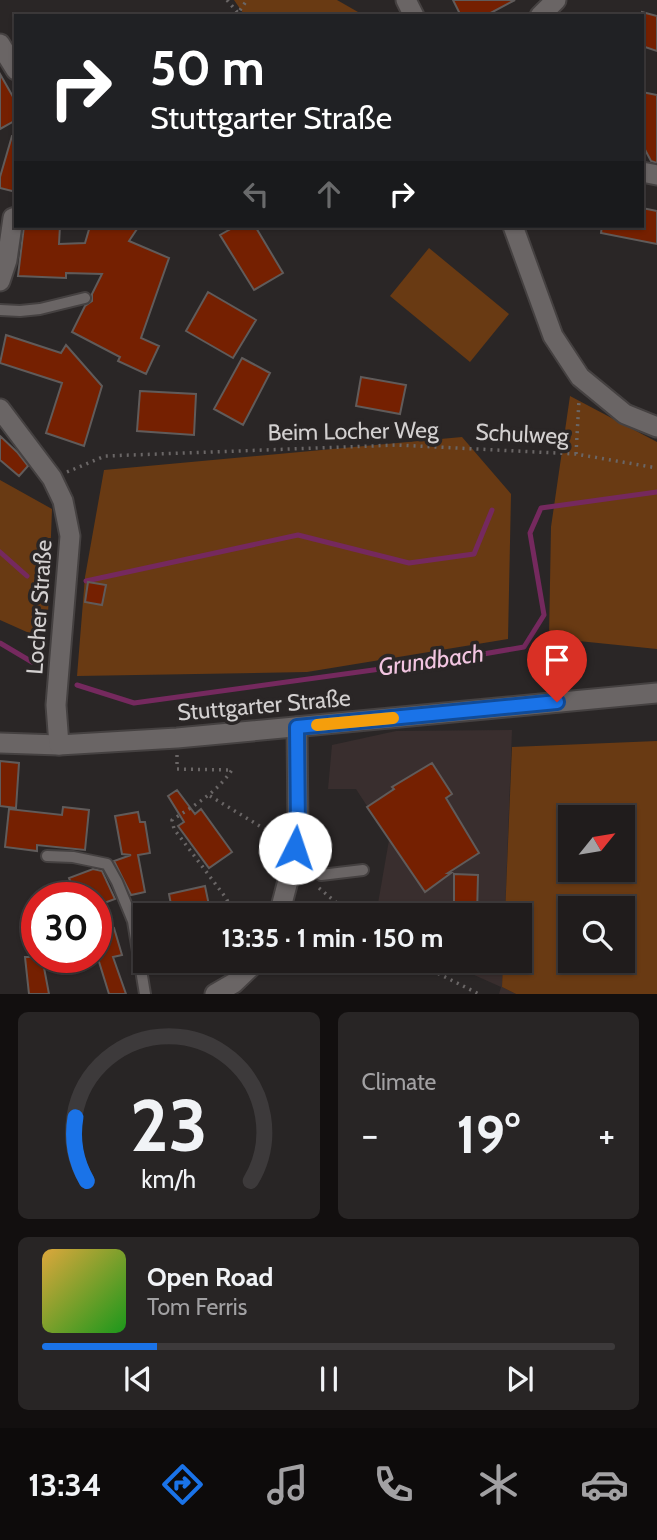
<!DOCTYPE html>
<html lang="en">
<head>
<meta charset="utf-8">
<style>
  body { margin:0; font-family:Cabin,sans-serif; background:#282525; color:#f1f3f6; height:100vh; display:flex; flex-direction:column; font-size:26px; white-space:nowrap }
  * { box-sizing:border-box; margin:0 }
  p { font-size:23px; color:#a2a1a3 }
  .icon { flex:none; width:38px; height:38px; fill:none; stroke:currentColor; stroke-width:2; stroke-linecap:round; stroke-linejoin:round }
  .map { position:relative; height:994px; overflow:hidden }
  .panel { display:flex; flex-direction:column; gap:18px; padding:18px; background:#120f0f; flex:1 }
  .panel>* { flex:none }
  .banner { position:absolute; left:14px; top:14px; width:630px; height:214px; border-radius:0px; box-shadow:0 2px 5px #0004,0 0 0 2px #3d3a3b; background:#202124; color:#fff; overflow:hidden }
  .needle { width:46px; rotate:60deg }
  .controls { position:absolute; left:558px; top:805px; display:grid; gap:14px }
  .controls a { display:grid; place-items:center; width:77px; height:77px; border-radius:0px; background:#201c1c; box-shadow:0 2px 5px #0004,0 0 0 2px #3d3a3b; font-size:35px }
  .speed { position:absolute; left:21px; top:882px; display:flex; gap:14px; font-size:35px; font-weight:700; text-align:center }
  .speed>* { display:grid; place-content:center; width:91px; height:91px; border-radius:50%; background:#201c1c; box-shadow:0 2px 5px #0004,0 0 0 2px #3d3a3b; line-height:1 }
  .speed .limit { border:10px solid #d22; background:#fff; color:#111 }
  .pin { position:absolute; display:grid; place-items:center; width:60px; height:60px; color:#fff; margin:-72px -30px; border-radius:50% 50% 50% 0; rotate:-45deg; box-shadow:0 0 7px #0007 }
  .pin .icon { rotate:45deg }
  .me { position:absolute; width:77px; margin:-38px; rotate:4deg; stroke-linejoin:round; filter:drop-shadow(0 0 5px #0008) }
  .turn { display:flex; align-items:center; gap:24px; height:147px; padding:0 21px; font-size:32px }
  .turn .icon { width:91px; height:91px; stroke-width:2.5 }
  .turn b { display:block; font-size:49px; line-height:60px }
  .lanes { display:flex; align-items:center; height:66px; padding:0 21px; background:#0003; justify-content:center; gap:35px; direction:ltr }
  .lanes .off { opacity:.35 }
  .big { font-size:52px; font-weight:800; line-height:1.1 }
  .panel .card { flex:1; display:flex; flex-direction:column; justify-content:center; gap:10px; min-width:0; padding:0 24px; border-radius:10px; background:#282525 }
  .panel .dial { align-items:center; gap:0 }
  .dial svg { height:182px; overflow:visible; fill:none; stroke:#3d3a3b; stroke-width:7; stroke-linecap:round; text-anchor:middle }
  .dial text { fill:#f1f3f6; stroke:none }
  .song { display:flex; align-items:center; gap:21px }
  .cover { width:84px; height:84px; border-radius:10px; background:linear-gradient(135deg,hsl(40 70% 55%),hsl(120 70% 35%)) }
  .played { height:7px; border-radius:4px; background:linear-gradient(90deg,#1a73e8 20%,#3d3a3b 20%) }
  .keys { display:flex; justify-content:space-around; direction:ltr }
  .heat { display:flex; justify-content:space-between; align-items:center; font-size:38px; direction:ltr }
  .panel .tiles { flex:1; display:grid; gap:18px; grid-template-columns:1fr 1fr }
  .card:last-child { grid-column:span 2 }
  .trip { position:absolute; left:133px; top:903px; width:399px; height:70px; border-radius:0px; background:#201c1c; box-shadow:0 2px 5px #0004,0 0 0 2px #3d3a3b; font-weight:800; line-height:70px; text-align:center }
  .menu { display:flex; height:112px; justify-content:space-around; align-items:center; background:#0d0b0b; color:#a2a1a3 }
  .menu .icon { width:49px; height:49px }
  .menu .current { color:#1a73e8 }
  .menu b { font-size:32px; color:#f1f3f6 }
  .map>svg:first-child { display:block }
  .built { fill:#392e2e }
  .green { fill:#693a13; fill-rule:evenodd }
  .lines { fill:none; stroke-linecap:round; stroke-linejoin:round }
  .stream { stroke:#75295e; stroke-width:5 }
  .building { fill:#752001; stroke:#605b5a; stroke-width:2 }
  .service-casing { stroke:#454141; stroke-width:14 }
  .minor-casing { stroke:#454141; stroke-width:23 }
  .tertiary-casing { stroke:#454141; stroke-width:23 }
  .path { stroke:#6a6666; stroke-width:3.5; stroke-dasharray:2 5; stroke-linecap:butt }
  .service { stroke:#6a6565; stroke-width:10 }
  .minor { stroke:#6a6565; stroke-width:19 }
  .tertiary { stroke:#6a6565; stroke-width:19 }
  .route-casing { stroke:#114b97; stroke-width:18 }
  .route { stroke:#1a73e8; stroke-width:12 }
  .slow { stroke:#f59e0b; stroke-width:12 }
  .labels { text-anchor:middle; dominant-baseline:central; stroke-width:7; stroke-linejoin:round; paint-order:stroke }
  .street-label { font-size:23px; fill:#d3d0d0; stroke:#2a2626 }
  .water-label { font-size:24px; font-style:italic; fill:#f2c5e1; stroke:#2a2626 }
</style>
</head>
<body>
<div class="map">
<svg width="657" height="994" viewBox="0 0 657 994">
  <rect width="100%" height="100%" fill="#2a2626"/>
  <path class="built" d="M512,730L505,915H376L389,840L356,789H328L332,745L396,731Z
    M443,961H503L502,987L516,994H499L501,987Z"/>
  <path class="green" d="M234,0H337L365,16H242L243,13Z
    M429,248L509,314L470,362L390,296Z
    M570,396L657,442V649L549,638L551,527Z
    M462,437L511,494L508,639L307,672L77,676L85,577L104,470Z
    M0,480L52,509L47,641L0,620Z
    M657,741V994H516L502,987L503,961H520V915H505L512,747ZM623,817V870H570V817ZM623,908V961H570V908Z"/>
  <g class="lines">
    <path class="stream" d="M0,552L27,576
      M86,581L298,535L409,563L474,554L492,510
      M0,643L32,662
      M77,685L134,703L460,658L524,647L544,615L530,533L541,508L657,492"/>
  </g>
  <path class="building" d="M453,0H515L485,16H461Z
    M642,12L657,16V51L642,46Z
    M0,74L16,102V120L0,129Z
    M642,92L657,95V163L651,161L642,144Z
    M12,136H16V192L0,188V177Z
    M642,208L657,211V244L601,233L602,226H642Z
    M24,226H60L59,244L85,243L90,226H139L129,241L169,258L141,338L159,346L146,374L118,361L120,357L72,332L85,306L92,301V294L102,274L66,273V278L18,276Z
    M236,226H255L283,273L254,290L220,235Z
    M208,292L256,320L233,358L186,331Z
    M6,335L61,353L66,345L102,386L84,446L46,433L62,383L0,363Z
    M242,358L270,373L243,425L214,409Z
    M361,377L406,385L400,414L356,406Z
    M140,391L196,394L194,435L137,431Z
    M0,436L17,452L28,466L19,476L0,460Z
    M88,582L106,585L102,605L85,602Z
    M0,761L19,763L16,808L0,806Z
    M432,763L452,794L446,798L479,853L448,873H451L425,892L367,807L394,789L392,787Z
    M177,790L195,814L201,809L232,852L209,868L178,826L184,822L168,796Z
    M63,807L89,810L85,850L37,845V851L5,847L9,809L62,815Z
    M138,812L140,822H145L150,853L138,855L145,892L131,895L114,861L131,855L122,854L115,816Z
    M93,869L102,871L115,899L96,906V898H77L69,878Z
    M454,874L478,875L477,915H454Z
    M205,886L211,915H173L169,894Z
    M114,928L122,955L113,957L126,994H109L96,952V934Z
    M25,957H42L49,994H29Z"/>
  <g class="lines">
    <g class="service-casing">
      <path id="service" d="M0,310L20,311L40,309L85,298
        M295,854L321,875L363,870
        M47,856L73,857L107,864L117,882L133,921L145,994"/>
    </g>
    <g class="minor-casing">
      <path id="minor" d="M406,0L414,16
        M540,16L556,0
        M0,44L16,70
        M642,172L657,175
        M513,226L553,336L580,377L625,414L657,427
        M0,281L7,260L13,218L16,217
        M0,743L59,745
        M279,915L295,854L298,829L297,727
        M215,994L234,983L257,961"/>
    </g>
    <g class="tertiary-casing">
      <path id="tertiary" d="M0,409L52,478L63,501L70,536L56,705L59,745L177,738L657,693"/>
    </g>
    <path class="path" d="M227,0L238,13
      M236,16L247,0
      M576,454L579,400
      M67,472L105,456L397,445L576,454L657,468
      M177,755V769L232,770C216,793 195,805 172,820L174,829L226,898L235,915
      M210,796L278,837
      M319,888L351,915
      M413,961L479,994"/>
    <use href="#service" class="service"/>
    <use href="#minor" class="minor"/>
    <use href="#tertiary" class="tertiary"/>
  </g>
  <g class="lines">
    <g class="route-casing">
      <path id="route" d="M295,848L298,829L297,727L557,702"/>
    </g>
    <use href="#route" class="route"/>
    <path class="slow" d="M317,725L393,718"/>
  </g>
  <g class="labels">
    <g class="street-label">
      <text transform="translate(353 431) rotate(-1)">Beim Locher Weg</text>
      <text transform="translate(522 434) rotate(3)">Schulweg</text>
      <text transform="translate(39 607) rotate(-86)">Locher Straße</text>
      <text transform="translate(264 705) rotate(-5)">Stuttgarter Straße</text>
    </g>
    <g class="water-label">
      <text transform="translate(431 660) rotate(-8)">Grundbach</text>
    </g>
  </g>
</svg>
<div class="controls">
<a><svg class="needle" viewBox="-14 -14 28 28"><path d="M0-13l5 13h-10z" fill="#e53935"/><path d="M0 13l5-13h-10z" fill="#a2a1a3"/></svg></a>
<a><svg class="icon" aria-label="search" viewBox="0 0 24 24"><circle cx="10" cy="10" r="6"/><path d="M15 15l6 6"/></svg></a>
</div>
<div class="speed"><div class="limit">30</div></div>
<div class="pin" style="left:557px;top:702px;background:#d93025"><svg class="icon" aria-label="arrive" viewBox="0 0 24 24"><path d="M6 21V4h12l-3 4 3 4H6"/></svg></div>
<svg class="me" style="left:295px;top:848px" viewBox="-20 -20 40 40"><circle r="19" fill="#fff"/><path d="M0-13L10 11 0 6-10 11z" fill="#1a73e8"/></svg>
<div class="trip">13:35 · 1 min · 150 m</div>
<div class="banner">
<div class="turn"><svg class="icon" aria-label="right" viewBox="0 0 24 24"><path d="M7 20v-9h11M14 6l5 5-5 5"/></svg><div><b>50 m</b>Stuttgarter Straße</div></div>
<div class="lanes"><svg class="icon off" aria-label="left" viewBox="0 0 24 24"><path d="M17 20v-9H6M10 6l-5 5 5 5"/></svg><svg class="icon off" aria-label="ahead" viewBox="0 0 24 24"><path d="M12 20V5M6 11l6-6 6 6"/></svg><svg class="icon" aria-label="right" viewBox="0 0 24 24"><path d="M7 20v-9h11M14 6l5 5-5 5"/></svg></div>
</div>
</div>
<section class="panel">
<div class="tiles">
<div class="card dial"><svg viewBox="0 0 100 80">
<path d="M14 69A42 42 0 1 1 86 69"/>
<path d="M14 69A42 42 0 0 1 9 41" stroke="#1a73e8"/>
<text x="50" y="56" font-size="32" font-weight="700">23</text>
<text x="50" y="72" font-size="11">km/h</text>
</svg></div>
<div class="card"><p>Climate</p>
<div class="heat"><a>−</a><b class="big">19°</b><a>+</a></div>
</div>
<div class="card">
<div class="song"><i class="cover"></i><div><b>Open Road</b><p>Tom Ferris</p></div></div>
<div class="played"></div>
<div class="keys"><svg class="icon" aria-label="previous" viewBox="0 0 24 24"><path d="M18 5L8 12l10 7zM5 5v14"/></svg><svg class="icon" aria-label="pause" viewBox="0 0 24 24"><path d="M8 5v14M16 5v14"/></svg><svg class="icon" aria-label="next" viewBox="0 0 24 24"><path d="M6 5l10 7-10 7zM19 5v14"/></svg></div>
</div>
</div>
</section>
<nav class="menu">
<b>13:34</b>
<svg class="icon current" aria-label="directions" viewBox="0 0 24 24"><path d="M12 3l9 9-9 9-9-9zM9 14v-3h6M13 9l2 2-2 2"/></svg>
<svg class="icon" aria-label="music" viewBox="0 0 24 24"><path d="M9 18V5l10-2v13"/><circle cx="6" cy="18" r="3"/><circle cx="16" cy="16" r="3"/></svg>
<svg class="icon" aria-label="phone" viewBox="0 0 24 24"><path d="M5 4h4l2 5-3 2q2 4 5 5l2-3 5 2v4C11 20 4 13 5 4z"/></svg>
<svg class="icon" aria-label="climate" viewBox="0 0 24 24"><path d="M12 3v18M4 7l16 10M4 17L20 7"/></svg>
<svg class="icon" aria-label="car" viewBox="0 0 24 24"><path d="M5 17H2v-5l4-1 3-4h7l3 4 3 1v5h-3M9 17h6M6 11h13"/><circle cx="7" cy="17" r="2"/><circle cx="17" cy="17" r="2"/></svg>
</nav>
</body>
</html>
